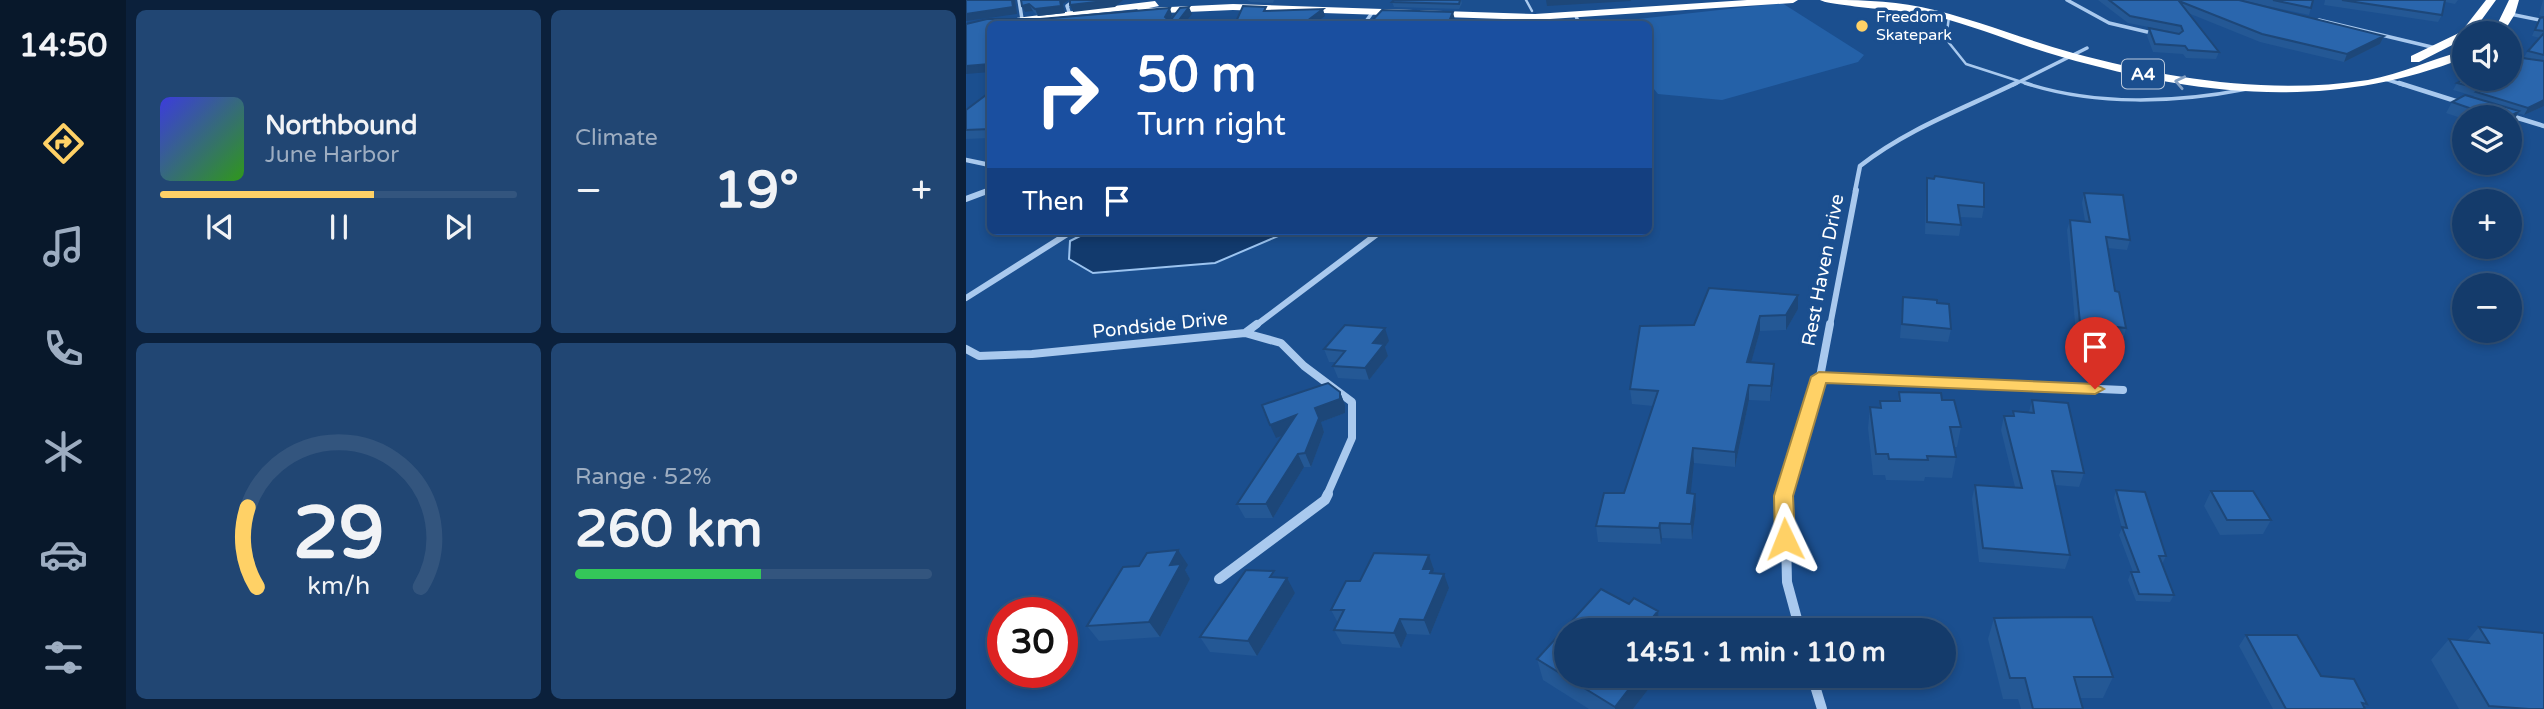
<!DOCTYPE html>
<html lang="en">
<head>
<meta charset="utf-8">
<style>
  body { margin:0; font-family:"Varela Round",sans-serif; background:#214673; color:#f1f3f6; height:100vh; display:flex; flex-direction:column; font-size:26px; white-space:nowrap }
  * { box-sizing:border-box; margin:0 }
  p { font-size:23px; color:#9dadc1 }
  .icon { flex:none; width:38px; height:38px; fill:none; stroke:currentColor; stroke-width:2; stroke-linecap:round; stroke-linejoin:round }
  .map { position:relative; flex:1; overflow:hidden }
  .side { display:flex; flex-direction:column; gap:10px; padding:10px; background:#0b203b; width:840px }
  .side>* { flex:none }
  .guide { position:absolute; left:21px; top:21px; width:665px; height:214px; border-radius:10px; box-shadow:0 4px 10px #0003,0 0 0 2px #33557e; background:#1a4fa0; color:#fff; overflow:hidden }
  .fabs { position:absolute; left:1486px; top:21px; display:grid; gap:14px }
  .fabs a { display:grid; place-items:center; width:70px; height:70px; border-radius:50%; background:#143b6b; box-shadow:0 4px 10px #0003,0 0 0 2px #33557e; font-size:35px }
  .speed { position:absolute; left:21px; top:597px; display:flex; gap:14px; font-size:35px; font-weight:700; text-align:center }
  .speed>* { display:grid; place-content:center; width:91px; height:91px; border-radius:50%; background:#143b6b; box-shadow:0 4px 10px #0003,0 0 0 2px #33557e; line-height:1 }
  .speed .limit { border:10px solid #d22; background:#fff; color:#111 }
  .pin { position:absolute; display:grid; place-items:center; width:60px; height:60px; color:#fff; margin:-72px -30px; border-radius:50% 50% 50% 0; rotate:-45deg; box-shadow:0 0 7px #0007 }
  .pin .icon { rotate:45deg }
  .me { position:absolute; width:77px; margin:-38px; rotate:358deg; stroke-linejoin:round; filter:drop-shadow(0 0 5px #0008) }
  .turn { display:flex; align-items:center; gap:24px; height:147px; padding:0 35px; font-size:32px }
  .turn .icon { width:91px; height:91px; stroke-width:2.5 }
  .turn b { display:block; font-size:49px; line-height:60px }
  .then { display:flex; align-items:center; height:66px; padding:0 35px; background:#0003; gap:14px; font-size:26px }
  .big { font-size:52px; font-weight:800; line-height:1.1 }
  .side .tile { flex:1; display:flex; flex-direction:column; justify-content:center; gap:10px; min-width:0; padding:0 24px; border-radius:10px; background:#214673 }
  .side .dial { align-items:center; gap:0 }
  .dial svg { height:182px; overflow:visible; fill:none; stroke:#33557e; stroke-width:7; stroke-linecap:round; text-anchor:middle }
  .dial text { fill:#f1f3f6; stroke:none }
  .song { display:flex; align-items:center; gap:21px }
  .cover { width:84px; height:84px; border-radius:10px; background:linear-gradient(135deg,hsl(240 70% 55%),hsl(110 70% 35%)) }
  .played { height:7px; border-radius:4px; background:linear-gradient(90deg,#ffd166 60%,#33557e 60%) }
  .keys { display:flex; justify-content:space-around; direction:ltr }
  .heat { display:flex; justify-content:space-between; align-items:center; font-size:38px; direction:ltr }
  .charge { height:10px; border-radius:5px; background:linear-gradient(90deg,#34c759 52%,#33557e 0) }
  .side .tiles { flex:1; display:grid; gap:10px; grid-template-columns:repeat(2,1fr) }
  .trip { position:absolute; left:588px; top:618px; width:402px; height:70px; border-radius:35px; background:#143b6b; box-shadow:0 4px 10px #0003,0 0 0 2px #33557e; font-weight:800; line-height:70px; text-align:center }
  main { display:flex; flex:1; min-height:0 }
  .menu { display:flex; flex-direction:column; width:126px; justify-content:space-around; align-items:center; background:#08182b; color:#9dadc1 }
  .menu .icon { width:49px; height:49px }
  .menu .selected { color:#ffd166 }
  .menu b { font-size:32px; color:#f1f3f6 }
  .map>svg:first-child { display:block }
  .green { fill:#2461a8 }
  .water { fill:#123a6d; stroke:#9cc4f0; stroke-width:2 }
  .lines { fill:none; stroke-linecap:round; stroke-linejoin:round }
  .lane-far1 { stroke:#a9c9ee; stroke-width:2.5 }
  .lane { stroke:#a9c9ee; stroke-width:3.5 }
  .street-far4 { stroke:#a9c9ee; stroke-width:3.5 }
  .street-far3 { stroke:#a9c9ee; stroke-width:4.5 }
  .street-far2 { stroke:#a9c9ee; stroke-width:6 }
  .street-far1 { stroke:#a9c9ee; stroke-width:8 }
  .street { stroke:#a9c9ee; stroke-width:10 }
  .highway { fill:#fff; fill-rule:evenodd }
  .wall { fill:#245895 }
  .shaded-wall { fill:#1d4779 }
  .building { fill:#2a66ad; stroke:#1d4779; stroke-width:2 }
  .oneway { stroke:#829ec1 }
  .route { fill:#ffd166; stroke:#a68842; stroke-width:2 }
  .poi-dot { fill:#ffd166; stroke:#1b4f8f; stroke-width:2.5 }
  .labels { text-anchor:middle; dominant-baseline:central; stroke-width:7; stroke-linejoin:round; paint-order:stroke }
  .far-poi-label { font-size:16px; fill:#fff; stroke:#1b4f8f; text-anchor:start }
  .shield { fill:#1b4f8f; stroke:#bbcadd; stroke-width:2 }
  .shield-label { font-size:18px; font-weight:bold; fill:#fff }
  .street-label { font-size:19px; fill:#fff; stroke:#1b4f8f }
</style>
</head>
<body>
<main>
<nav class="menu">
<b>14:50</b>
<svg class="icon selected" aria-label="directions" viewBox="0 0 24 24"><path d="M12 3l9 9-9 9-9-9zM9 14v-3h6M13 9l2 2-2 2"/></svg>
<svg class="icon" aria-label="music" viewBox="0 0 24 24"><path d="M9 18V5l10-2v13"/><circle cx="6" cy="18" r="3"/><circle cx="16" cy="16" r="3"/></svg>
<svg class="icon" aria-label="phone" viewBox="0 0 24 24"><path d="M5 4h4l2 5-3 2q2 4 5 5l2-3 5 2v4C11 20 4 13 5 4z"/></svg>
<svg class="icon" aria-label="climate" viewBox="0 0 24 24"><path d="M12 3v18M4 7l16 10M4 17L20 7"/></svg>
<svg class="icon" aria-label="car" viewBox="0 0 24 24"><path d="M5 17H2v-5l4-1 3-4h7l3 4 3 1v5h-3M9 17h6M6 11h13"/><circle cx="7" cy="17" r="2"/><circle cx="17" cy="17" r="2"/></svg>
<svg class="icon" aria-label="filters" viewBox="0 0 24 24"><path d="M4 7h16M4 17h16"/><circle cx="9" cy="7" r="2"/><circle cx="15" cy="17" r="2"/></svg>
</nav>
<section class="side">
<div class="tiles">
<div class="tile">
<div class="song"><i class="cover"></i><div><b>Northbound</b><p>June Harbor</p></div></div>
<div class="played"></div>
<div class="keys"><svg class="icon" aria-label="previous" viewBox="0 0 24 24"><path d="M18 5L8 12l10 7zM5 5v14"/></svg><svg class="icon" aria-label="pause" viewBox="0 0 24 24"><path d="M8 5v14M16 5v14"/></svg><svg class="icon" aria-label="next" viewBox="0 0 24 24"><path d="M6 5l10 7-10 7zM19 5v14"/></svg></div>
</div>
<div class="tile"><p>Climate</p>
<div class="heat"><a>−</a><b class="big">19°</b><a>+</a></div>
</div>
<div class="tile dial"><svg viewBox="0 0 100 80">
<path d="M14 69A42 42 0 1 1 86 69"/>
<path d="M14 69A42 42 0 0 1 10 34" stroke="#ffd166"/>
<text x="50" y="56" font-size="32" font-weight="700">29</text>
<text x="50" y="72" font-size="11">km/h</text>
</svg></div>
<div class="tile"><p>Range · 52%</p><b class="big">260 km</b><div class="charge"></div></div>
</div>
</section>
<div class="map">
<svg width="1578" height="709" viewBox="0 0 1578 709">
  <rect width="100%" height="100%" fill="#1b4f8f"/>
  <path class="green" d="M816,3L898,55L892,62L756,100L692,94L683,83L682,24H627Z"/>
  <path class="water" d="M124,231H324L249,263L127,273L103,259L104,241Z"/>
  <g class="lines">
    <path class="lane-far1" d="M560,0L566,11
      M983,17L980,39L1000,64L1065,85"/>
    <path class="lane" d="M1059,83C1129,106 1210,103 1281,89"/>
    <path class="street-far4" d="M53,0L56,19
      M1101,0L1143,23L1190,34
      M103,12L101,6L109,0
      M1544,14L1578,21
      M610,16L613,24
      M1353,20L1474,49
      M398,24L406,13
      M1544,58L1578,67
      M1419,79L1438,85
      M1047,85L1121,48"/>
    <path class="street-far3" d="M1433,83L1496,103
      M1542,115L1578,126
      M0,160L24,165
      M20,191L24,190
      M889,191L894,166C941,129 997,109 1050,83"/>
    <path class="street-far2" d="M0,199L24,190
      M0,298L106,231
      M289,326L415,231
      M864,326L890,190"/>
    <path class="street-far1" d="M279,333L291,324
      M0,349L13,356L66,354L279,333L315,343L338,366L386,402V438L361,495
      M854,377L1157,390
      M818,495L854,377L864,324"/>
    <path class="street" d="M819,494L821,582L834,630
      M253,579L359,500L362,494
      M846,676L856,709"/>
    <path class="highway" d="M781,0H832L827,3L569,20L267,10L175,14L170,11L172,9L24,24L0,30V24L189,1L193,6L183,8L267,4L569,14Z
      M854,0C888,0 921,0 955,7C1007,18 1056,39 1107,53C1203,79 1303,95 1402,80C1436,74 1465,59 1498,51V58C1364,111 1232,96 1096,57C1053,45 1012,27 969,16C948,11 863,6 854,0Z
      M1520,0H1530L1506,33H1498V39L1453,62H1445V56L1495,32Z
      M1543,0H1553L1549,14L1537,33H1527Z"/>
  </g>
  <path class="wall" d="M55,0H103L97,4L99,13L72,16L67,11L59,12Z
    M281,0H308L307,3L285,2Z
    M428,0H495L496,3L493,9L428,7L426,2Z
    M1132,0H1273L1418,36L1414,44L1378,62L1294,42L1222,13L1253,52L1250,59L1220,58L1217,54L1187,52L1181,36L1183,28L1213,33L1162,23Z
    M1274,0H1347L1343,15Z
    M1359,0H1492L1489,4L1479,2L1476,15L1472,22L1358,5Z
    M1577,0H1578V17L1573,15Z
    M1578,17V106L1558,115L1552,113L1547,122L1544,124V117H1498V119L1480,113L1486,102L1507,97L1508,96L1487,90L1491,83L1547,67L1567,60L1558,57L1562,51L1574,38L1566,36L1574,18Z
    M24,83V138L0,139V110L22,93L19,87Z
    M961,178L1018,207L1016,218L994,217L995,225L993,236L959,234L960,189Z
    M1118,193L1164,240L1161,250L1142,248L1149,291L1160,328L1157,340L1110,334L1101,230L1104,220L1119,221L1116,203Z
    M832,295V309L820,330L794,331L785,362L808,379L804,401L783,400L769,467L728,463L724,493L730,509L726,539L696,538L695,544L632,542L630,526L658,493L687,406L666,404L664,389L728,325Z
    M937,297L985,329L982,342L934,338Z
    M423,341L419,347L422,356L403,380L372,378L367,366L370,362H363L358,349Z
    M374,392L379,405V413L355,422L358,432L345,467H338L307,518H279L271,504L316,436L310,438Z
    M933,392L976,400L995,427L991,447H988L990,457L986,478L959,477L958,481L920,480L919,475H907L902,428L904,407L913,408L914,401H932Z
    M1066,400L1118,473L1113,487L1089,485L1104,555L1099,569L1013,562L1006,499L1009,485L1049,487L1035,430L1038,416H1046L1047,411L1063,412Z
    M1150,490L1200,556L1196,564L1208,595L1204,602L1170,601L1162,580L1165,572H1167L1153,535L1156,528L1148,498Z
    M1245,491L1305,520L1297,534L1254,535L1238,506Z
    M463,555L468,570L467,573L483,588L464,635L441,634L435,648L376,644L368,630L372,623L365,610L394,581Z
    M222,565L219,570L224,579L194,637L133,641L121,626Z
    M311,577L329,593L291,656L244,652L234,637Z
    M635,589L663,604L668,598L692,611L694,630H600V676H682L684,687L667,709H623L577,680L571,659Z
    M1028,618L1147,677L1137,698H1114L1117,709H1055L1052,699H1037L1022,639Z
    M1513,627L1578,709H1493L1465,660L1483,639L1501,641Z
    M1280,635L1355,676L1401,704L1398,707L1399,709H1307L1273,646Z"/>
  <path class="shaded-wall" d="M46,0H49L51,14L0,21V14Z
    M94,0H103L97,4L99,13L72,16L69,9Z
    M147,0H157L149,7L107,12L104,5Z
    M580,0H665V1L581,6Z
    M63,4L67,11L59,12L56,6Z
    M223,7L226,14L218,24H210Z
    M204,8L206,15L202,24L199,17Z
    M357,9L359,16L348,24H337Z
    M487,12L489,20L487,24H482Z
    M1418,36L1414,44L1378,62L1381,54Z
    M24,64V72L0,74V66Z
    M24,86V95H23L19,87Z
    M1578,100V106L1558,115L1562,108Z
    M1553,111L1547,122L1544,124V117Z
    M832,295V309L820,330V315Z
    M794,316V331L781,377V362Z
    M419,328L423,341L419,347L422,356L403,380L399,368L407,343Z
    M808,364V379L804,401L805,386Z
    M783,385V400L769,467V452Z
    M374,392L379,405V413L355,422L358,432L345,467L339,453L349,408Z
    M330,415L336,429L310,438L304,425Z
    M727,448L728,463L723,509L721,493Z
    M332,454L338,467L307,518L300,504Z
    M729,494L730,509L726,539L725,524Z
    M694,523L696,538L695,544L693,528Z
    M212,550L222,565L219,570L224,579L194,637L183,622L204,565Z
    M463,555L468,570L467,573L471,584L457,569Z
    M478,574L483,588L464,635L458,620Z
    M321,578L329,593L291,656L282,641Z
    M692,611L694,630H679V627Z
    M434,619L441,634L435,648L428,633Z
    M672,676H682L684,687L667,709H649V707Z"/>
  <path class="building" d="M0,0H46L47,7L0,14Z
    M55,0H94L95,6L69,9L63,4L56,6Z
    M104,0H147L104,5Z
    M428,0H494L493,4L426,2Z
    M1143,0H1273L1418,36L1381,54L1296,34L1213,1L1253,52L1222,50L1219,46L1189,44L1183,28L1213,34L1217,31L1215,26L1164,16Z
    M1307,0H1347L1345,8Z
    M1376,0H1479L1476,15Z
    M277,6L300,7L298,11L357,9L337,24H269Z
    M223,7L210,24H24V64L0,66V24L21,19H74L204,8L199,17L204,21L214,8Z
    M416,10L487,12L482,24H403Z
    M1578,17V31L1569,30L1574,18Z
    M1578,33V55L1562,51Z
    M1556,58L1578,61V100L1562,108L1510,92L1515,89L1491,83L1499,79H1544V67H1547Z
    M24,92V129L0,130V110Z
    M1499,95L1553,111L1543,117H1529L1486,102Z
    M969,176L1018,183V207L992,205L995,225L961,222V178L968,179Z
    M1118,193L1157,195L1164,240L1140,237L1149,291L1153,292L1160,328L1114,323L1104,220L1124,222Z
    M743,288L832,295L820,315L794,316L781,362L808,364L805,386L783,385L769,452L727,448L721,493L729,494L725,524L694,523L693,528L630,526L638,493H658L692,391L664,389L674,326L728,325Z
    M937,297L971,300V303L983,304L985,329L936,324Z
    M379,325L419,328L407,343L418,344L399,368L367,366L379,351L358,349Z
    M362,383L374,392V399L349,408L353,418L339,453L332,454L300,504H271L330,415L304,425L296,405Z
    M933,392L975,393L976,400H988L995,427H984L990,457L961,456L962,460L923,459L922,454H910L904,407L915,408L914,401H934Z
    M1066,400L1102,403L1118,473L1086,471L1104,555L1017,548L1009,485L1056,488L1038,416H1048L1047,411L1068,413Z
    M1150,490L1179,492L1200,556H1193L1208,595L1173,594L1165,572H1173L1156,527L1161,528Z
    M1245,491H1287L1305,520H1261Z
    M212,550L204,565L215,564L183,622L121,626L157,567L173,566L181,553Z
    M408,553L463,555L457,569H466L464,573L478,574L458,620L434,619L428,633L368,630L378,610H365L380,581H394Z
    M280,570L308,571L304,577L321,578L282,641L234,637Z
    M635,589L663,604L668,598L692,611L679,627L684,630H600V676H673L649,707L571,659Z
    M1126,617L1147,677H1108L1117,709H1067L1059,678H1044L1028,618Z
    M1513,627L1578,633V709H1563L1523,706L1483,639L1523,643Z
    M1280,635H1331L1355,676L1388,679L1401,704L1396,703L1399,709H1320Z"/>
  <defs><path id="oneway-chevron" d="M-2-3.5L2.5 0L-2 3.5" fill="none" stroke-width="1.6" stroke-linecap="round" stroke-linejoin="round" transform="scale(1.75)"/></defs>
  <use class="oneway" href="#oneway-chevron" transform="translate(1214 82) rotate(-168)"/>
  <path class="route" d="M853,372L1129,384L1138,389L1129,394L860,383L827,496L829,539L826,545H812L809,539L808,496L845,377Z"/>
  <circle class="poi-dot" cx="896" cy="26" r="7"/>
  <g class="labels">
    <g class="far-poi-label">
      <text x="910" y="17">Freedom<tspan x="910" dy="18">Skatepark</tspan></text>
    </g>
    <rect class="shield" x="1156" y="59.5" width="42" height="29" rx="5"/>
    <g class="shield-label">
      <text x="1177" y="74">A4</text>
    </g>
    <g class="street-label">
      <text transform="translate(857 270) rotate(-79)">Rest Haven Drive</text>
      <text transform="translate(194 325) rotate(-6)">Pondside Drive</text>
    </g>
  </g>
</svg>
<div class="fabs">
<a><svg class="icon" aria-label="sound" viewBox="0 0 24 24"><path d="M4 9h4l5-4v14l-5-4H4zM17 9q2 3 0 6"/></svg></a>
<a><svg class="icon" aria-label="layers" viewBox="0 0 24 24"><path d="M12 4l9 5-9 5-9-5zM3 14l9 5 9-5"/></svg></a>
<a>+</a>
<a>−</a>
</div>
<div class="speed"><div class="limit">30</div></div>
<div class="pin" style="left:1129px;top:389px;background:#d93025"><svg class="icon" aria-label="arrive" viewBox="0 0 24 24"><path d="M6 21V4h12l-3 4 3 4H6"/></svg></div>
<svg class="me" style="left:819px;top:539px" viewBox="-20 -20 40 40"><path d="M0-17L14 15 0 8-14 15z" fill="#ffd166" stroke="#fff" stroke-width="4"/></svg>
<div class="trip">14:51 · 1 min · 110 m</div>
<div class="guide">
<div class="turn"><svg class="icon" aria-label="right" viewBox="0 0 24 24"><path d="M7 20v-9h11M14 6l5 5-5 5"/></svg><div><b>50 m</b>Turn right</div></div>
<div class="then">Then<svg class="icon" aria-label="arrive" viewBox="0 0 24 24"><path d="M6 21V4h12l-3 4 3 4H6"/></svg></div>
</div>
</div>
</main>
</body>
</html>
